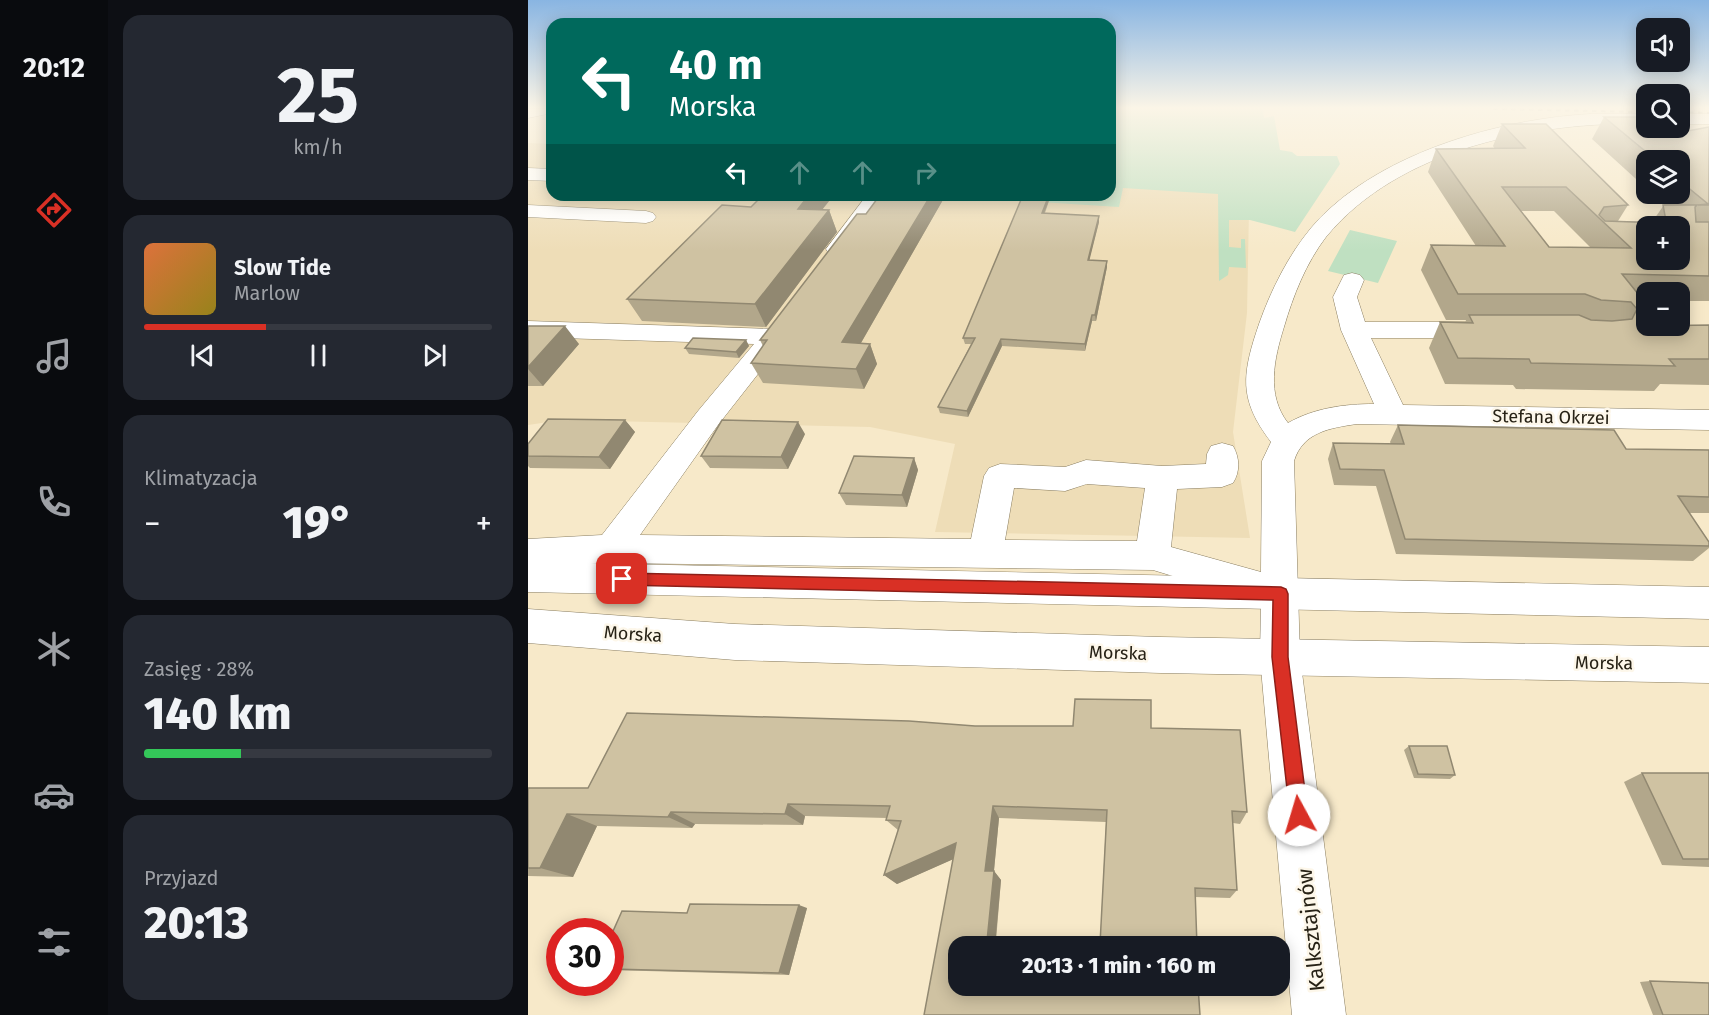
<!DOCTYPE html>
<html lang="pl">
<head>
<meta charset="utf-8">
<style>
  body { margin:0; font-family:"Fira Sans",sans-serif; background:#242831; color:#f1f3f6; height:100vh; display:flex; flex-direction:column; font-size:22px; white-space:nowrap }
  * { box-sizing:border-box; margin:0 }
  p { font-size:20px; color:#9ea1a6 }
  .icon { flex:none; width:33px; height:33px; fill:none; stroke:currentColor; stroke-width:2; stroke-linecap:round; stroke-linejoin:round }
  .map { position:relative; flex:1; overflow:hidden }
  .sheet { display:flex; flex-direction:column; gap:15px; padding:15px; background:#0d0f14; width:420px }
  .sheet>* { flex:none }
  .guide { position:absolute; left:18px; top:18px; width:570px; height:183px; border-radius:18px; box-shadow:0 3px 15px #0003; background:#00695c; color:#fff; overflow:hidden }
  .buttons { position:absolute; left:1108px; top:18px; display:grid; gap:12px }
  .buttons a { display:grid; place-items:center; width:54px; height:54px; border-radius:12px; background:#171b24; box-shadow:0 3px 15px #0003; font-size:30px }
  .speed { position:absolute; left:18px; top:918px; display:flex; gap:12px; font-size:30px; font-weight:700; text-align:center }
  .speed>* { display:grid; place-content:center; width:78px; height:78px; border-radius:50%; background:#171b24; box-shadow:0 3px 15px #0003; line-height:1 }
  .speed .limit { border:9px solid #d22; background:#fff; color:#111 }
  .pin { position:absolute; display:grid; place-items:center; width:51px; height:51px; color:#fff; margin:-26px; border-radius:12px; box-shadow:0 3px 9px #0006 }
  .me { position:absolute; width:66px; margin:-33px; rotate:354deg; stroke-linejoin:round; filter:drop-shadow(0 0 4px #0008) }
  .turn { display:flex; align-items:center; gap:21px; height:126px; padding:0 24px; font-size:27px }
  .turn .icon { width:78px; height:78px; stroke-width:2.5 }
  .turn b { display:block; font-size:42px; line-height:51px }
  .lanes { display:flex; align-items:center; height:57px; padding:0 24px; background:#0003; justify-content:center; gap:30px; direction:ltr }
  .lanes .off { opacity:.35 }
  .big { font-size:45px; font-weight:800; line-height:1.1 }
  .sheet .tile { flex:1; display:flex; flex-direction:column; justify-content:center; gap:9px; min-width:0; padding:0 21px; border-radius:18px; background:#242831 }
  .sheet .dial { align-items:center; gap:0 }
  .dial b { font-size:78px; line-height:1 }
  .song { display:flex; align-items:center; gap:18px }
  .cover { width:72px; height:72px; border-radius:9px; background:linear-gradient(135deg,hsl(20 70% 55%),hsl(50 70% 35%)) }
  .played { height:6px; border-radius:3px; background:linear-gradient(90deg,#d93025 35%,#363941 35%) }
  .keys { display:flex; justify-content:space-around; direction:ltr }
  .heat { display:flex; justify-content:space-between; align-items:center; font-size:33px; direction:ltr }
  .charge { height:9px; border-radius:4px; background:linear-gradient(90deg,#34c759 28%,#363941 0) }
  .trip { position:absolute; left:420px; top:936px; width:342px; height:60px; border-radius:18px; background:#171b24; box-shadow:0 3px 15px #0003; font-weight:800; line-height:60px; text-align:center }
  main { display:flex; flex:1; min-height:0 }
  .tab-bar { display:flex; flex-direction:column; width:108px; justify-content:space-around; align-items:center; background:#090b0e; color:#9ea1a6 }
  .tab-bar .icon { width:42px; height:42px }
  .tab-bar .on { color:#d93025 }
  .tab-bar b { font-size:27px; color:#f1f3f6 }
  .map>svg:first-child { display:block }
  .built { fill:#eeddb7 }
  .green { fill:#bfe0c1 }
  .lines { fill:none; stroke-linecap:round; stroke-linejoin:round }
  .minor-casing { stroke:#8a7e61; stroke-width:1 }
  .major-casing { stroke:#8a7e61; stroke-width:1 }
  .minor { fill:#fff; fill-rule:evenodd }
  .major { fill:#fff; fill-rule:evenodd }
  .rail { stroke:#7e7561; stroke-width:2; stroke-dasharray:4.5 4.5; stroke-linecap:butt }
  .wall { fill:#b2a78b; fill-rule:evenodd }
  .shaded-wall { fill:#918871 }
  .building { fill:#cfc2a2; stroke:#918871; stroke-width:1.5; fill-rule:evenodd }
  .route { fill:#d93025; stroke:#8d1f18; stroke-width:1.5 }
  .labels { text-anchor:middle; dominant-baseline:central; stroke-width:5; stroke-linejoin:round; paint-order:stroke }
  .street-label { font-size:18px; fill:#272216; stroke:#fdf7ea }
  .near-street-label { font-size:21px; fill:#272216; stroke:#fdf7ea }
</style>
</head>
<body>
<main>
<nav class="tab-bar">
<b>20:12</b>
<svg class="icon on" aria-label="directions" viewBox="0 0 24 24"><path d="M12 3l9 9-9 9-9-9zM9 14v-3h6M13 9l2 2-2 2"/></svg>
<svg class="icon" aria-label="music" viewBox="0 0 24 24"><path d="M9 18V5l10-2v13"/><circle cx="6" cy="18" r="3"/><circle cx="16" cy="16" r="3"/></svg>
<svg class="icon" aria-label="phone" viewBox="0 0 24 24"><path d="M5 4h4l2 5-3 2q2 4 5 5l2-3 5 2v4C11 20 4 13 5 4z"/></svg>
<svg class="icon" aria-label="climate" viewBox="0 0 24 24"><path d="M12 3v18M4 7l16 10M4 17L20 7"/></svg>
<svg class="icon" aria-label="car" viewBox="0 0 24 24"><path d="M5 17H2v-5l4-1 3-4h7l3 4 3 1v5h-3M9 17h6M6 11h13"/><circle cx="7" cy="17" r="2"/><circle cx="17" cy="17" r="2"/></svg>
<svg class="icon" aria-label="filters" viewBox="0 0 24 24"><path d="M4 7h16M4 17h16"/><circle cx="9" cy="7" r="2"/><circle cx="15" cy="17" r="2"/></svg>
</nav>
<section class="sheet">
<div class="tile dial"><b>25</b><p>km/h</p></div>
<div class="tile">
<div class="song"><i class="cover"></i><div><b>Slow Tide</b><p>Marlow</p></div></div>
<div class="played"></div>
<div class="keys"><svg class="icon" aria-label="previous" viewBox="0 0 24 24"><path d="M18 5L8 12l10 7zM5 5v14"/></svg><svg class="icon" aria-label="pause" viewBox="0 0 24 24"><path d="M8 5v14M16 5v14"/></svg><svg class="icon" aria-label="next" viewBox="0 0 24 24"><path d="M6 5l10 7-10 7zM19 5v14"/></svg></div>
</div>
<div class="tile"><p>Klimatyzacja</p>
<div class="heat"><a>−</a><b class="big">19°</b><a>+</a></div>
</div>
<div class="tile"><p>Zasięg · 28%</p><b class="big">140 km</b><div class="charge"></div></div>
<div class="tile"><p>Przyjazd</p><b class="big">20:13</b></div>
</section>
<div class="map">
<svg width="1181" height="1015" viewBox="0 0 1181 1015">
  <rect width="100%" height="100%" fill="#f7e9c9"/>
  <path class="built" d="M0,143L24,144V195H452L450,198L582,195V154L722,156L719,313L705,432L722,538L407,532L427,444L342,427L34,420L0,425Z"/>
  <path class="green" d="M582,109H735L736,118L746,116L752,150L764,152L769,156H809L812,164L767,232L722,220H701V247L713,248V239H717L718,268L701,267L700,275L691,281L690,194L595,188L591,207L450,198L452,195H582Z
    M822,230L869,241L850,283L800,271Z"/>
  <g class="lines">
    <g class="minor-casing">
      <path id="minor" d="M0,109H24V113L0,118Z
        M1062,114H1119V124C1011,121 871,148 798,237C778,263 765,296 756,327C746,359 738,395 760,423C786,408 817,404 846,404L813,330L805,297L816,275L824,273L832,275L836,280L829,297L837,322H953L962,325L966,330L962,335L953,338H843L875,405L1181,410V430L829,424C802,428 775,432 766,461L772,657L818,1015H764L732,657L733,603L625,570L83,563L0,567V539L74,535L170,411L226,344L0,337V321L246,329L255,331L259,337L190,425L112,535L443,539L456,476L461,468L472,464L537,467L558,460L634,466L678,464L679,454L683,446L694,443L705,446C712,458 712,472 705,483L694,487L649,489L643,547L733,572L734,461L743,442C710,399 714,374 731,324C743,290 760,256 783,228C845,155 969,119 1062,114ZM559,484L617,488L609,541L477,540L486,488L537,491Z
        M1152,114H1181V124H1152Z
        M0,168L24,169V181L0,180Z
        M339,195H359L317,254L309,256L301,254L298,249Z
        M0,205L118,211L125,213L128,217L125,221L118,223L0,217Z"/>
    </g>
    <g class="major-casing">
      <path id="major" d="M0,562L1181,587V619L0,592Z
        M0,609L207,624L633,637L1181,647V683L633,673L207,660L0,643Z"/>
    </g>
    <use href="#minor" class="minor"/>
    <use href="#major" class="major"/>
    <path class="rail" d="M965,109L1119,112
      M1152,112L1181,113"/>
  </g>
  <path class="wall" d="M1076,117L1138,135L1181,127V301H1152V292H1119V300H1115L1119,326L1181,325V385L1132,384L1126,391L988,389L985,385L917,384L901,348L912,322L937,323L938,320H918L893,270L903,245L948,246L900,172L908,149H967L965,146L974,124L1100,205L1090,221L1124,222L1136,205L1124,194H1152V160H1119V189L1064,139ZM993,211H1026L1062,247H1021Z
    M352,195H416V198L333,343L342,344L349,364L336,389L235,383L223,363L235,346L232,340L338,214Z
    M495,195H523L517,213L571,222L561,260L579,261V267L568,321H564L557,351L474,346L440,417L412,413L410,407L443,344H437L435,338Z
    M294,210H301L309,232L238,327L114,321L99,299Z
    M0,326L51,344L15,386H0Z
    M218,340L221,346L211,358L161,354L157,348Z
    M97,420L107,432L82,469L2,468L0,466V444Z
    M870,425L1098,449L1181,450V513H1161L1181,542V548L1165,561L868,554L848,486L806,485L800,459L805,443L863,444L862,442Z
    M277,434L260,469L182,468L173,456Z
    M386,458L390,470L379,507L318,505L311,493Z
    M447,726L623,728L719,812L712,824L705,823L709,890L702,898L667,897L669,946L396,1015L425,859L369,884L356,875L370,830L358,820L359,818L277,816L275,825L167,824L164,828L69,826L45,877L0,876V788H60ZM471,818L578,822L572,944L468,941L473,880L466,871Z
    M881,746L927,775L922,779L886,778L876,750Z
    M1114,773H1181V867L1134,865L1096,782Z
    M279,908L261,975L82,970V938L159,913Z
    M1122,981L1181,1015H1125L1112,982Z"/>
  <path class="shaded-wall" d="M281,195H306L278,230L270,209Z
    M403,195H416V198L322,362L314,342Z
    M521,195H523L514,219V213Z
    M301,210L309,232L238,327L227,304Z
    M571,216V222L560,266V260Z
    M579,261V267L568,321L567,315Z
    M564,315V321L557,351V344Z
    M37,326L51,344L15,386L0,369V367Z
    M473,339L474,346L440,417L439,411Z
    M218,340L221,346L211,358L208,352Z
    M342,344L349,364L336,389L328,369Z
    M97,420L107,432L82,469L71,457Z
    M270,422L277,434L260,469L253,457Z
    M386,458L390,470L379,507L374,495Z
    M260,804L277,816L275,825L257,814Z
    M465,806L471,818L465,880L457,871Z
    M143,812L167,824L164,828L140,817Z
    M39,814L69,826L45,877L12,868Z
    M428,843L437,854L369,884L356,875Z
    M466,871L473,880L467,946L459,941Z
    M271,905L279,908L261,975L251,973Z"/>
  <path class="building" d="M1076,117H1115L1119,120V128H1129L1138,135L1181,127V205H1170L1180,204L1152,181V160H1128Z
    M974,124H1018L1100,205L1076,207L1071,215L1077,221L1135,223L1138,221L1135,205H1169L1167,207L1168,222H1181V276L1094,274L1119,305V326L1181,325V359H1141L1147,366L1003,363L1001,359L930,358L912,322L945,323L941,315H1051L1063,320L1084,321L1104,319L1109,309L1103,302L1073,300L1057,294H930L903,245L977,246L908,149L997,148ZM974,187H1038L1103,248L1021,247ZM1119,226H1152V260H1119Z
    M235,195H281L270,209L301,210L227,304L99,299L194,205L223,207Z
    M352,195H403L314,342L342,344L328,369L223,363L239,340H232L329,214H338Z
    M495,195H521L514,213L571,216L560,260L579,261L567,315H564L557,344L473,339L439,411L410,407L447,338H435Z
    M0,326H37L0,367Z
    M165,338L218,340L208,352L157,348Z
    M20,419L97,420L71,457L0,456V444Z
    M194,420L270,422L253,457L173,456Z
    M870,425L1086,430L1098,449L1181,450V497L1150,496L1181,542V546L877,539L856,470L812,469L805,443L876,444Z
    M326,456L386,458L374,495L311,493Z
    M547,699L623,700V728L712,730L719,812L704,811L709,890L667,888L669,946H430V986H670L672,1015H396L428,843L356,875L373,821L358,820L362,806L260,804L257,814L143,812L140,817L39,814L12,868H0V788H60L99,713L381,721L447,726H545ZM465,806L579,810L572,944L459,941L466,871H457Z
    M881,746H919L927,775L890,774Z
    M1114,773H1181V859H1155Z
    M162,904L271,905L251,973L82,969V938L94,911L159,913Z
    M1122,981L1181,983V1015H1135Z"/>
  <linearGradient id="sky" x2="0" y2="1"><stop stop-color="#89b5e2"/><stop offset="0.43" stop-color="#fbf5e7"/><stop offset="1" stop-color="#fbf5e7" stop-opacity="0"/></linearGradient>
  <rect width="1181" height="251" fill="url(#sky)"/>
  <path class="route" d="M94,573L753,587L758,589L760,594V657L780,815L778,822L771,825L764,822L762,815L744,657L745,600L94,585L89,583L87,579L89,574Z"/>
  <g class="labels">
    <g class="street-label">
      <text transform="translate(1023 417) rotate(1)">Stefana Okrzei</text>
      <text transform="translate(105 634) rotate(4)">Morska</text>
      <text transform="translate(590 653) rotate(2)">Morska</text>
      <text transform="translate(1076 663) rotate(1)">Morska</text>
    </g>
    <g class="near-street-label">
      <text transform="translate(783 930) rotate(-96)">Kalksztajnów</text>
    </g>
  </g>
</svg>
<div class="buttons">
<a><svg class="icon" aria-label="sound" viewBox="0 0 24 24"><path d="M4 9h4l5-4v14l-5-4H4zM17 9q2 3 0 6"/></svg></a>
<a><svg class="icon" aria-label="search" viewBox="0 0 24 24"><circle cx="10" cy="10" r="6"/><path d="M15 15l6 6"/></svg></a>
<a><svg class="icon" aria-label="layers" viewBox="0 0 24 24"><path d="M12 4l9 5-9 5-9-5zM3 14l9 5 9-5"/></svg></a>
<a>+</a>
<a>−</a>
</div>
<div class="speed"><div class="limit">30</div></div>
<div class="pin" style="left:94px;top:579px;background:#d93025"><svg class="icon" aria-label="arrive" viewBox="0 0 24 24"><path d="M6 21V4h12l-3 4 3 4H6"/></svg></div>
<svg class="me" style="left:771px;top:815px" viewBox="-20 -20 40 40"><circle r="19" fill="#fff"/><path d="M0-13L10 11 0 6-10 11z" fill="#d93025"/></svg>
<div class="trip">20:13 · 1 min · 160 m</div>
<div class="guide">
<div class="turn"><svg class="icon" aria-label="left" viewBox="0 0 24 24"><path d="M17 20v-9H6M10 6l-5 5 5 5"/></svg><div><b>40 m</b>Morska</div></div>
<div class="lanes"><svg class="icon" aria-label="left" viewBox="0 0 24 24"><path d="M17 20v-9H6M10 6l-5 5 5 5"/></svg><svg class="icon off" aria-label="ahead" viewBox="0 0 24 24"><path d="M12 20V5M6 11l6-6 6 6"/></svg><svg class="icon off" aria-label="ahead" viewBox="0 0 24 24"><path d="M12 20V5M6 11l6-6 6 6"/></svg><svg class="icon off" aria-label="right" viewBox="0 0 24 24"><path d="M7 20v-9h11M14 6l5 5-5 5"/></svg></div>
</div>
</div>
</main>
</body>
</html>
